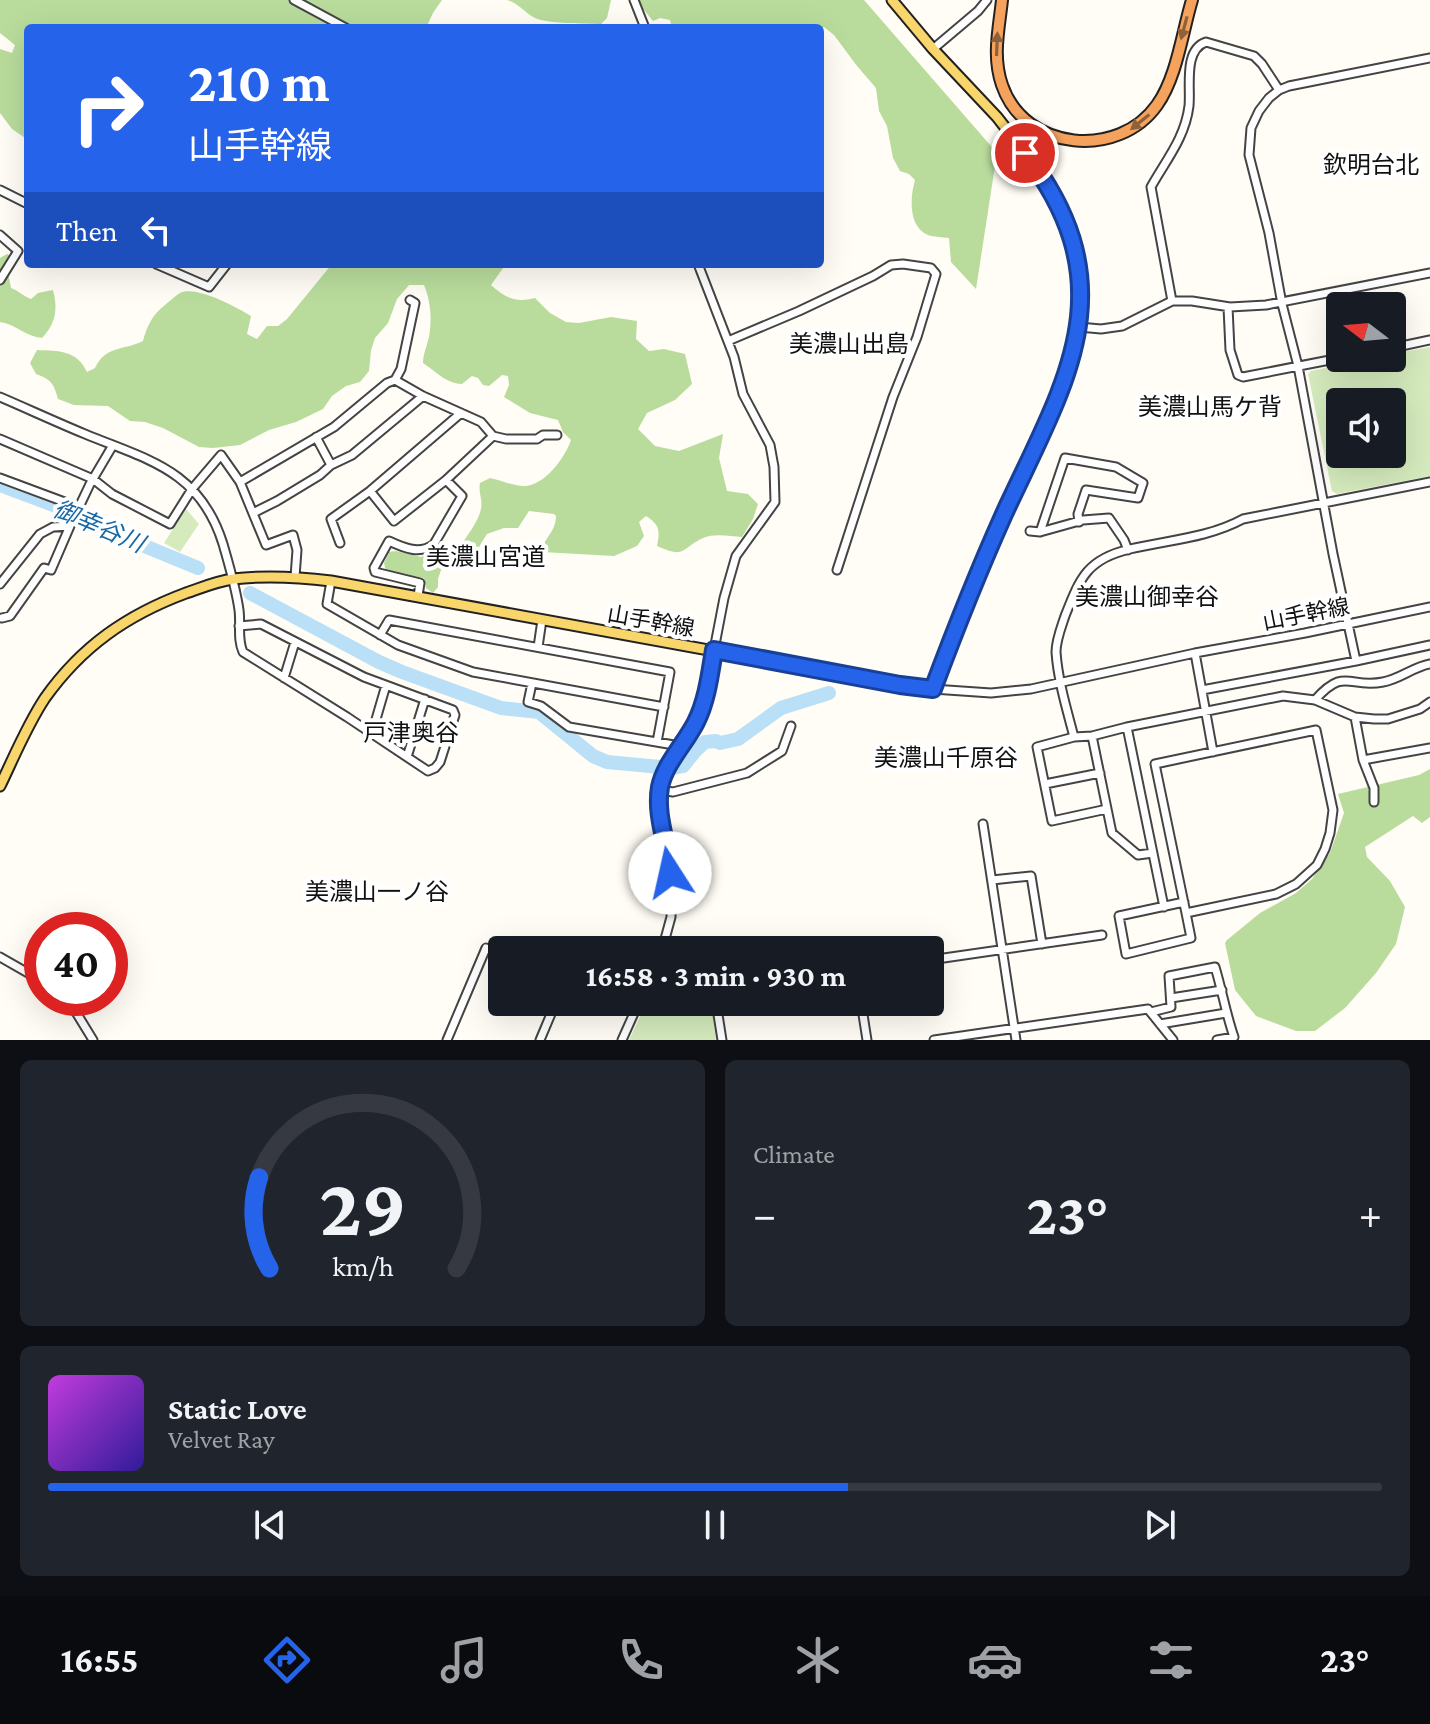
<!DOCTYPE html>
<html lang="en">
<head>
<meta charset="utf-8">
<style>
  body { margin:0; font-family:"Crimson Pro","Noto Sans JP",serif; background:#20242c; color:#f1f3f6; height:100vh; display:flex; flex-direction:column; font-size:30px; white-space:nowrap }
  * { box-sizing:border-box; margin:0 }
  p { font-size:26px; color:#9ea1a6 }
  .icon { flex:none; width:44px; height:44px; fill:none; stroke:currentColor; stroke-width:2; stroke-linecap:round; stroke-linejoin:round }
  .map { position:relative; height:1040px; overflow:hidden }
  .panel { display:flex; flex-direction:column; gap:20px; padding:20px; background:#0d0f14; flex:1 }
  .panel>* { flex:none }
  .hud { position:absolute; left:24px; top:24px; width:800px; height:244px; border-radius:8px; box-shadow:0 8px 32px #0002; background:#2563eb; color:#fff; overflow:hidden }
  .needle { width:52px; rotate:286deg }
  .fabs { position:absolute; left:1326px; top:292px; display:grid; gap:16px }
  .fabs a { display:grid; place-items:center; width:80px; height:80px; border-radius:8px; background:#171b24; box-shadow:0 8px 32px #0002; font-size:40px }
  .speed { position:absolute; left:24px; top:912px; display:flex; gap:16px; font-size:40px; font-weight:700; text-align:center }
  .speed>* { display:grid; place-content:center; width:104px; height:104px; border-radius:50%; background:#171b24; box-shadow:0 8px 32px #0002; line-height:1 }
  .speed .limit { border:12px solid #d22; background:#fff; color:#111 }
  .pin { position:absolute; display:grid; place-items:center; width:68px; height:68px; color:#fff; margin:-34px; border:4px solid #fff; border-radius:50%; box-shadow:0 2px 8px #0007 }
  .me { position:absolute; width:88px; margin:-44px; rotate:350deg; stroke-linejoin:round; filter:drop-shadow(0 0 6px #0008) }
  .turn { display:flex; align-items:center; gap:28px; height:168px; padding:0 32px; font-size:36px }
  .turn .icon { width:104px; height:104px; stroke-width:2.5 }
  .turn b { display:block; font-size:56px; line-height:68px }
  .then { display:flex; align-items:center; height:76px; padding:0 32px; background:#0003; gap:16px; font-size:30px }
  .big { font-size:60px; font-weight:700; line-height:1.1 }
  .panel .card { flex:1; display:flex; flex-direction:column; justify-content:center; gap:12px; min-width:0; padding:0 28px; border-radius:12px; background:#20242c }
  .panel .dial { align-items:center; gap:0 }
  .dial svg { height:208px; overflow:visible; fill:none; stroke:#363941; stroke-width:7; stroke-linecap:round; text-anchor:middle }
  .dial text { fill:#f1f3f6; stroke:none }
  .song { display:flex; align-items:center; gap:24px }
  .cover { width:96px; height:96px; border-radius:12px; background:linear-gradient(135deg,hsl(290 70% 55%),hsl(250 70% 35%)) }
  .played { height:8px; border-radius:4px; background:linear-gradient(90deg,#2563eb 60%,#363941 60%) }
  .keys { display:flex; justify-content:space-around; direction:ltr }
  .heat { display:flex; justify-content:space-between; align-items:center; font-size:44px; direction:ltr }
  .panel .tiles { flex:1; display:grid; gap:20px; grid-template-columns:1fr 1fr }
  .card:last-child { grid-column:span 2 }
  .trip { position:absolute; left:488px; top:936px; width:456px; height:80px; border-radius:8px; background:#171b24; box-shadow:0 8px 32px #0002; font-weight:700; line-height:80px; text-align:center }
  .tabs { display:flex; height:128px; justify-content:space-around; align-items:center; background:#090b0e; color:#9ea1a6 }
  .tabs .icon { width:56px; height:56px }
  .tabs .active { color:#2563eb }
  .tabs b { font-size:36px; color:#f1f3f6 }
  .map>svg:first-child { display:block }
  .green { fill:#d5ebbd; fill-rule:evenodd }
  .forest { fill:#b9dc9c }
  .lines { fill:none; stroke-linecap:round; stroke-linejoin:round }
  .river { stroke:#b9e0f7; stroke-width:14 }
  .minor-casing { stroke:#444; stroke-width:11 }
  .major-casing { stroke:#222; stroke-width:13 }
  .highway-casing { stroke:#222; stroke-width:14 }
  .minor { stroke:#fff; stroke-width:7 }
  .major { stroke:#f9d66b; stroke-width:9 }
  .highway { stroke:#f5a25d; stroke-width:10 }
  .oneway { fill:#8e613b }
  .route-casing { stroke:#184099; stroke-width:20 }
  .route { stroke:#2563eb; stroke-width:14 }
  .labels { text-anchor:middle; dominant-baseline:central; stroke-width:8; stroke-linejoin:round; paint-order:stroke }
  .street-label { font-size:22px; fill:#111; stroke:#fff }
  .neighbourhood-label { font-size:24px; fill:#111; stroke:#fff }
  .water-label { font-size:24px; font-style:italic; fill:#1768a6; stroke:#fff }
</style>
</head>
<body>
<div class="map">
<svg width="1430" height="1040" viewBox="0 0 1430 1040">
  <rect width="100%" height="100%" fill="#fffdf5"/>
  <path class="green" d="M1430,347V476L1337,494L1332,491L1308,374L1311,371L1374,358H1392V354ZM1392,402V454H1340V402Z
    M186,509L199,524L180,552L164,543Z
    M685,1002H711L716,1040H629L644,1008Z"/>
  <path class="forest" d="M0,0H442L433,13L426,28H28V140L12,129L0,113V49L12,53L15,45L0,33Z
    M507,0H611L607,18L601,24C582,23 559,24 541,20C527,17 520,3 507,0Z
    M636,0H864L997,153L976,289L951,262L949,238C943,237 934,237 928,235C908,227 910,197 915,180L909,174L900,171L893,158L887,126L879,111L876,88L857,66L834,35L824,27L820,30V28H672L670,20L660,18L653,21Z
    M7,254L11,256L8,273L11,288C19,291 23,296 31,299L38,293L53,290C58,309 56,323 42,338C26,337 16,324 0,322V258Z
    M332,264H506L491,285C505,298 516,303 535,298L550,313L566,322L579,323L611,317L637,321L636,339L649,351L664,349L685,354L692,384L675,400L647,413L638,429L655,446L679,451L723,434L719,458L727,491L748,494L758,504L753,519L742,537C730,536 714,533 703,538C680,549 686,559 657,546C660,530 660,525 646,516L639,522L644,536L637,546L614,556L542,552C542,539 556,533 556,516L554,514L529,511L518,528H504L487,534L480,545L477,560L443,564L438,579V587L433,593L426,588L424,578L386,572L384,563L389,552L396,551L421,557L436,549H459C466,536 478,523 481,509C483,499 478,493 480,483L490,478C500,480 511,485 522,486C543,488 565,458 571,440L563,432L558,420L530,413L504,397L509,385L508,376L502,375L489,386L483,385L478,378L472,376L462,384C445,383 437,372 423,363C423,354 427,346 429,337C432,318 431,303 424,285H409L397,299L388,323L375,338L371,350L369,371L360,382L346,386L332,396L323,409L296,422L269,430L240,445L213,448L199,447L163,428L145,422L130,421L108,406L74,405L58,399C54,384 51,379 36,374L30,363L37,350C59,351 77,350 87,372L95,368C106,345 123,351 143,341C147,326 152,315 165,305C170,301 175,296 180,293C196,285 236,307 251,316L247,334L257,339L267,326H278L287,319Z
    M1430,769V817L1422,823L1413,816L1365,847L1367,857L1390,881L1405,907L1396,944L1376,973L1345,1008L1315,1031H1296L1256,1016L1235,990L1225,943L1227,940L1260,913L1296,893L1312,879L1330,853L1344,813L1338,794L1419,775Z"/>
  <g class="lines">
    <path class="river" d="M0,485L88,518L130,540L198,568
      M250,593L379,662L402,672L501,708L539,712L593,756L607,762L671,768L683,766L696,750L705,742L716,741L720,743L738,739L781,708L829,693"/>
    <g class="minor-casing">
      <path id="minor" d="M294,0L346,28
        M634,0L645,28
        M933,49L978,11L987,0
        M0,190L28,204
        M0,235L18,251L0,280
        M156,264L209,287L227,264
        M410,300L415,303L401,369L395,380L423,396L481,422L493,436L506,439H537L543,435H557
        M1172,301L1151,187C1166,160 1185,138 1189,106C1191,87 1183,50 1206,42L1254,56L1262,64L1279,90
        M1228,307L1230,350L1238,375L1243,377L1340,358
        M1079,327L1101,329L1122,326L1172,301H1192L1230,307L1266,305L1430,273
        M728,341L799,311L873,276L891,265L903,264L931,268L936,274L917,337L893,397L837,570
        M1392,348L1430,340
        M0,397C28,409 56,422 85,434C148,460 200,470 223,544C229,565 236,588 239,610C241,624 237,639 243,652L347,717L428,771L435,768L440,762L455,715L453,710L364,677L261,624L239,626
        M316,437L331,465
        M0,439L93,479L112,494L170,524L192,489L221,455L240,482L266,545L293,535L297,550L295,577
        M0,478L78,507
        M240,482L334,427L387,383L395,380
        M370,491L394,521L446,480L493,436
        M253,513L277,501L320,475L331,465L352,455L423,396
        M1030,531L1040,532L1083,520L1109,518L1124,540L1128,550
        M1040,532L1065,458L1116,467L1143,483L1138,498L1086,490L1078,514L1079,522
        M340,543L331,519L370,491L461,413
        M331,581L327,604L398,645L473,672L664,707
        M0,584L40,534L53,527L70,526L90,484L113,445
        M418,596L420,583L375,572L374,568L389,541C404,548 420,555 434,544L462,496L446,480
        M2,618L10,616L44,568L51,570L70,526
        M380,635L389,620L670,672L657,742
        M538,647L542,620
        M1195,653L1213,752
        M1356,661L1333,554L1298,366L1282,304L1269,233L1249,155L1251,128L1259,111L1269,98L1279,90L1289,86L1430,58
        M284,678L295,642
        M532,683L528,702L541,706L569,727L674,745L681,748
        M933,689L991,693L1031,689L1195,653L1305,633L1430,607
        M1202,690L1356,661L1430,645
        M1315,700C1345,666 1349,689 1383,682C1400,679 1413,667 1430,664
        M1355,717L1363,760L1374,788V802
        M1127,727L1164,907
        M372,733L386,685
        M1092,736L1112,833L1138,855L1153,853
        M1074,737C1067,710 1058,681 1056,652C1056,640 1061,628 1065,616C1080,578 1087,559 1130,549C1168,540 1208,538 1243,519L1430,482
        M407,757L425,699
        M1363,760L1430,748
        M1045,784L1100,773
        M660,790L673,792L747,773L782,751L791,726
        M1107,809L1052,821L1037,747L1074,737L1092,736L1127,727L1283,696L1315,700L1355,717L1374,719H1388L1420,709L1430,702
        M983,824L1016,1040
        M992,880L1031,876L1042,944
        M1184,902L1119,916L1126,954L1191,938L1186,913L1155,764L1316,730L1333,810L1330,833L1325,849L1317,865L1296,884L1276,894L1186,913
        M662,950L671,917L672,890L669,856L659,815L661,784L669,765L696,722L704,702L724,598L736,556L775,502L774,467L770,445L743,394L734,357L698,264
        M0,957L42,981
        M930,960L1102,935
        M65,998L74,1009L93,1040
        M1171,998L1222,990
        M611,1002L634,1012
        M716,1002L722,1040
        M861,1002L867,1040
        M1151,1012L1171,1007L1169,976L1215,967C1222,990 1226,1014 1234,1037L1217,1040
        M1160,1024L1226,1013
        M447,1040L486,948L502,955
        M540,1040L556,1002
        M622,1040L639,1002
        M934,1040L1148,1009L1173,1040"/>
    </g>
    <g class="major-casing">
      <path id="major" d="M0,786C14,757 27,725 45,698C82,646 127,615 186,593C201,588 217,581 233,579C266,575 299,577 331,581L900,685L933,689L965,604L996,533L1063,386L1079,327L1081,286L1071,235L1055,198L1036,167L997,117L933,49L892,0"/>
    </g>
    <g class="highway-casing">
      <path id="highway" d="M1002,0C999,29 992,56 1002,85C1025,152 1119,159 1157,105C1177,77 1182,33 1192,0"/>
    </g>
    <use href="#minor" class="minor"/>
    <use href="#major" class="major"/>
    <use href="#highway" class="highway"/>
  </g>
  <defs><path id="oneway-solid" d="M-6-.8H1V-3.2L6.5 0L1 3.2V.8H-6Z" transform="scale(2)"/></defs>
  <g class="oneway">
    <use href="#oneway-solid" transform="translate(1184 28) rotate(105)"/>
    <use href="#oneway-solid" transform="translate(997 44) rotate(-88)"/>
    <use href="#oneway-solid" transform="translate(1140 122) rotate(141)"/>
  </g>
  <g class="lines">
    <g class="route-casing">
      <path id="route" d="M670,873C668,844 655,816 660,787C665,763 685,744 696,722C707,700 710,674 714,650L900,685L933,689C955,630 978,572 1004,514C1065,382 1129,288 1025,153"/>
    </g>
    <use href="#route" class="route"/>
  </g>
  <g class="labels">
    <g class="street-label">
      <text transform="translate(1306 614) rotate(-11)">山手幹線</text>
      <text transform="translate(651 621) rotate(10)">山手幹線</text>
    </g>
    <g class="neighbourhood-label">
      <text x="1371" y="164">欽明台北</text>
      <text x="849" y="343">美濃山出島</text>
      <text x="1210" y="406">美濃山馬ケ背</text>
      <text x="486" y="556">美濃山宮道</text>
      <text x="1147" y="596">美濃山御幸谷</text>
      <text x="411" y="732">戸津奥谷</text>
      <text x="946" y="757">美濃山千原谷</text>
      <text x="377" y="891">美濃山一ノ谷</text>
    </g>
    <g class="water-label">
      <text transform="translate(99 526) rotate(23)">御幸谷川</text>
    </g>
  </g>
</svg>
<div class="fabs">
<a><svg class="needle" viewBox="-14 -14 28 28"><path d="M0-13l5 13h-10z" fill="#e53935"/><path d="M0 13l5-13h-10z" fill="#9ea1a6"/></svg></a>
<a><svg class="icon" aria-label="sound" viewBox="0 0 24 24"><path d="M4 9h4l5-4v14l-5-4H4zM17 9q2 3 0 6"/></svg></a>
</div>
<div class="speed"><div class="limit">40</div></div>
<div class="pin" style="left:1025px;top:153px;background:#d93025"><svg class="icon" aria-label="arrive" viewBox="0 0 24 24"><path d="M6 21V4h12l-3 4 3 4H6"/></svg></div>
<svg class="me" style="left:670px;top:873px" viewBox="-20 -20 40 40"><circle r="19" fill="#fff"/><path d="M0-13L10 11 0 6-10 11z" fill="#2563eb"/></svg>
<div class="trip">16:58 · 3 min · 930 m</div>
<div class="hud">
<div class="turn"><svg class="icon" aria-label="right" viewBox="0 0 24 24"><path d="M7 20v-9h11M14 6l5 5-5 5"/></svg><div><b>210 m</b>山手幹線</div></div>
<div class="then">Then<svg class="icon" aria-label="left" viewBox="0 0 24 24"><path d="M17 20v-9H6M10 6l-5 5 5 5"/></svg></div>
</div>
</div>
<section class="panel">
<div class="tiles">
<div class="card dial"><svg viewBox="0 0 100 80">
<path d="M14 69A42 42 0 1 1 86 69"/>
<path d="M14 69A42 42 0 0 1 10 34" stroke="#2563eb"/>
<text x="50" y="56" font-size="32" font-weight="700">29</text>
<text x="50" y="72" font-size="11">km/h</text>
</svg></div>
<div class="card"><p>Climate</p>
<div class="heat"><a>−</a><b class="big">23°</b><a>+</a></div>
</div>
<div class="card">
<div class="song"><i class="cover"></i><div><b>Static Love</b><p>Velvet Ray</p></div></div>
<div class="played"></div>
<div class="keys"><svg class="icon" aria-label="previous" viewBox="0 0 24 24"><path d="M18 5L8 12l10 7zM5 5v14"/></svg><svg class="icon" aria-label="pause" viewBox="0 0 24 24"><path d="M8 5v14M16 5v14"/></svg><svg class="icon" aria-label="next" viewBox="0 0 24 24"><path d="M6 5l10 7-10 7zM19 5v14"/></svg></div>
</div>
</div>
</section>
<nav class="tabs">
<b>16:55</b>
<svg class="icon active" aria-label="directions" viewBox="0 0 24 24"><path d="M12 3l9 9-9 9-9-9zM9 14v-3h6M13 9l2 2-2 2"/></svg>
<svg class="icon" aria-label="music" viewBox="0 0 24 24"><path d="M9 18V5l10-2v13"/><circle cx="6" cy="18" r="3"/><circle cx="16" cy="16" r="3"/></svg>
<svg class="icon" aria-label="phone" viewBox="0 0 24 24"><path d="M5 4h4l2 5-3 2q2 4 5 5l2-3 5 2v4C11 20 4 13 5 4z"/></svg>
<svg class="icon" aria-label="climate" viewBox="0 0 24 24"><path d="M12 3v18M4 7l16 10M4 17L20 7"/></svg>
<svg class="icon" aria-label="car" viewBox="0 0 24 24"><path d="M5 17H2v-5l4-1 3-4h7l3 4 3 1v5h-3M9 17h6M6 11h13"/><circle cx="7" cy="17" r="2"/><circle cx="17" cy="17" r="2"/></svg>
<svg class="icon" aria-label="filters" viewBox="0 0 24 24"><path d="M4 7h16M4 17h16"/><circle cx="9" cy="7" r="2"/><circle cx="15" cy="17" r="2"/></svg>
<b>23°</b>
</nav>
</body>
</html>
